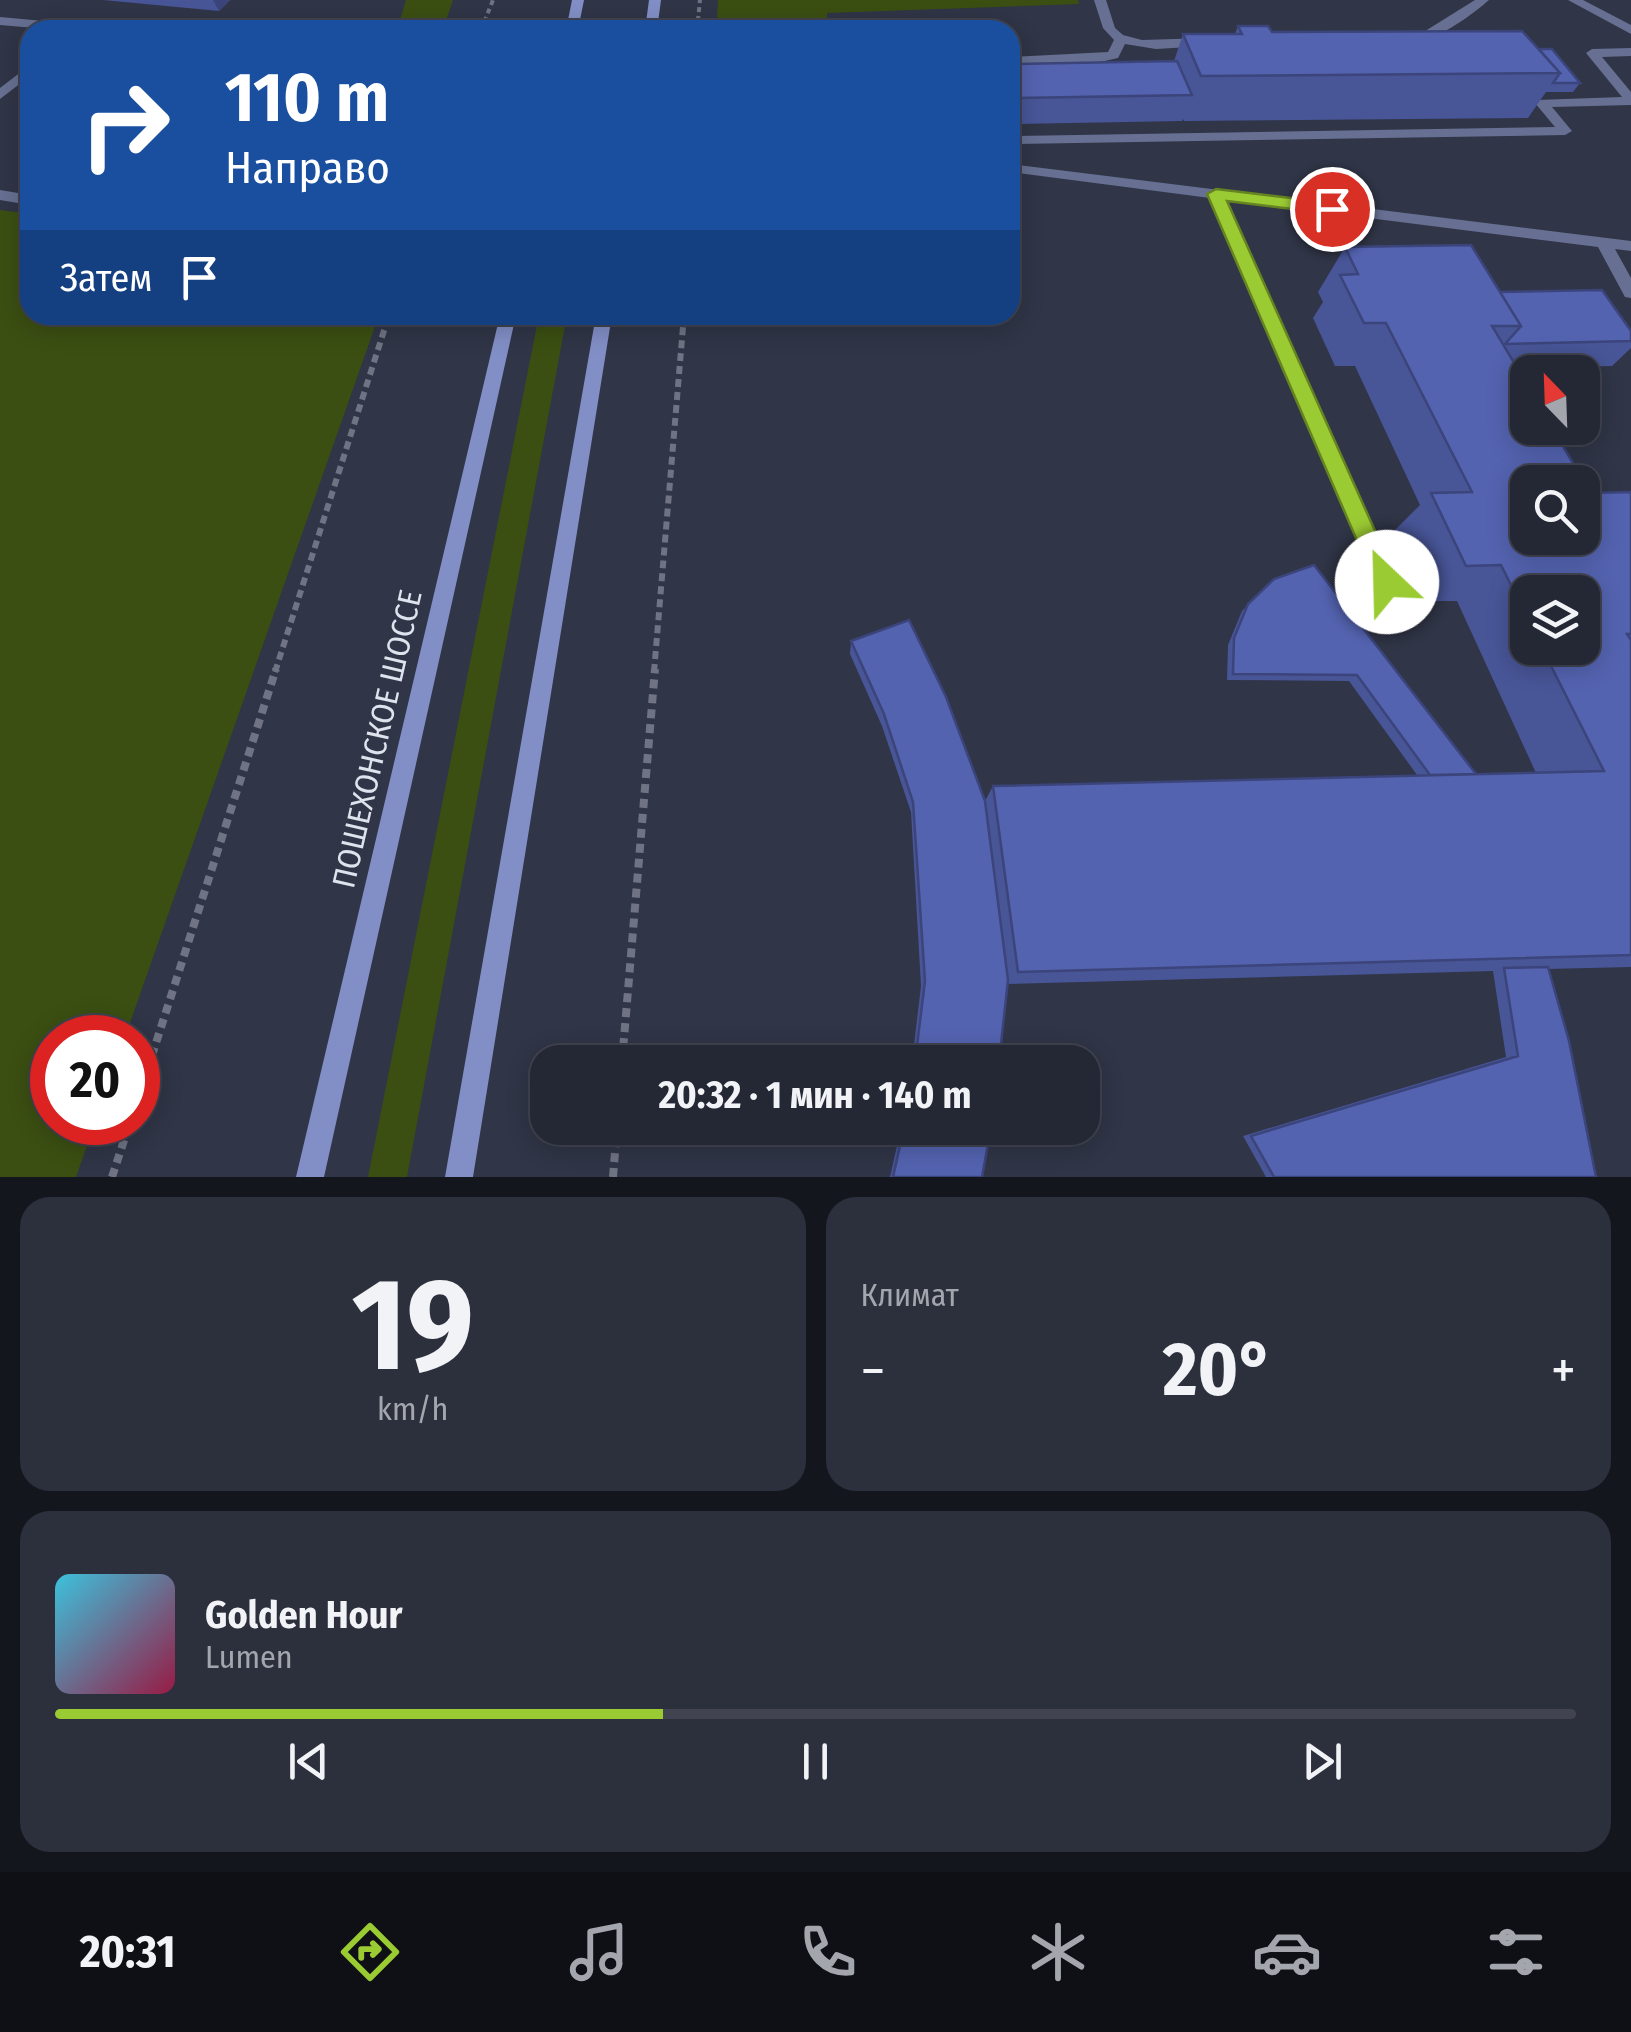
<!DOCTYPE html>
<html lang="ru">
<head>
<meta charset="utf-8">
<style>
  body { margin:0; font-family:"Fira Sans Condensed",sans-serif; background:#2c303d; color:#f1f3f6; height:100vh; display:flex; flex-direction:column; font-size:38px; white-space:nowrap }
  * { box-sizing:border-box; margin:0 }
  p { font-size:32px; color:#a3a6ad }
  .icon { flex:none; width:55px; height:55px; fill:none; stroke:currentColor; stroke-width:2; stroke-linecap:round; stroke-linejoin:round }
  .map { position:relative; height:1177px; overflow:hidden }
  .side { display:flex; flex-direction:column; gap:20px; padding:20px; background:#14161d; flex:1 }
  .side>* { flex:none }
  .banner { position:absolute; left:20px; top:20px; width:1000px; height:305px; border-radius:30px; box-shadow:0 5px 25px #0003,0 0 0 2px #414450; background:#1a4fa0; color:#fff; overflow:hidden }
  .needle { width:65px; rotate:337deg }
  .tools { position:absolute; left:1510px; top:355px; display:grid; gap:20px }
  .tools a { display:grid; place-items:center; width:90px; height:90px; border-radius:20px; background:#242835; box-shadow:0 5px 25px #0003,0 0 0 2px #414450; font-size:50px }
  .speed { position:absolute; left:30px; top:1015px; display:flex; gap:20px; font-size:50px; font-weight:700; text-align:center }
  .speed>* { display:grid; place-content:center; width:130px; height:130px; border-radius:50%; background:#242835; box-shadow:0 5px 25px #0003,0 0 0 2px #414450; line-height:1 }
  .speed .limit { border:15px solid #d22; background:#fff; color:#111 }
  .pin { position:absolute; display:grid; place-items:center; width:85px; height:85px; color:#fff; margin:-42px; border:5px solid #fff; border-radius:50%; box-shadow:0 2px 10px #0007 }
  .me { position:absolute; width:110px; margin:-55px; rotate:336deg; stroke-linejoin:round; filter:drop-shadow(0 0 8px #0008) }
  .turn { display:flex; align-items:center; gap:35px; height:210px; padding:0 40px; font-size:45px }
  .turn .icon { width:130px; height:130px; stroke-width:2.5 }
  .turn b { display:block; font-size:70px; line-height:85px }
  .then { display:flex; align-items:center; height:95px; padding:0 40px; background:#0003; gap:20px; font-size:38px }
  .big { font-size:75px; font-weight:700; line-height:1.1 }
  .side .card { flex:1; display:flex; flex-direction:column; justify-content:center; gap:15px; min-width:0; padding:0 35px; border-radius:30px; background:#2c303d }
  .side .dial { align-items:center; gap:0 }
  .dial b { font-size:130px; line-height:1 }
  .song { display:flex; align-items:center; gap:30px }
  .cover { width:120px; height:120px; border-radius:15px; background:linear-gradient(135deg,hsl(190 70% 55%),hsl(340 70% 35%)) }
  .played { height:10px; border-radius:5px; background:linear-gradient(90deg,#9bcb33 40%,#414450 40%) }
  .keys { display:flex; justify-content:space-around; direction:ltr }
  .heat { display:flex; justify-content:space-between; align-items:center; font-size:55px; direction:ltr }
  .side .tiles { flex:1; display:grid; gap:20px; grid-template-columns:1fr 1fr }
  .card:last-child { grid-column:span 2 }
  .trip { position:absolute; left:530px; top:1045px; width:570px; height:100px; border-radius:30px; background:#242835; box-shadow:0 5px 25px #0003,0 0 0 2px #414450; font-weight:700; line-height:100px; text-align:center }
  .dock { display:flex; height:160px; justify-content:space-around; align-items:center; background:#0e1015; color:#a3a6ad }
  .dock .icon { width:70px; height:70px }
  .dock .selected { color:#9bcb33 }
  .dock b { font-size:45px; color:#f1f3f6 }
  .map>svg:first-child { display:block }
  .green { fill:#3b4f12 }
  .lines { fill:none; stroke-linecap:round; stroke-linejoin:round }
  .path-far2 { stroke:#6f7383; stroke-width:4; stroke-dasharray:5 4; stroke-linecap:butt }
  .path-far1 { stroke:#6f7383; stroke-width:6; stroke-dasharray:8 5; stroke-linecap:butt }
  .path { stroke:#6f7383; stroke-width:8; stroke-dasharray:9 6; stroke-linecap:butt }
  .lane { fill:#677092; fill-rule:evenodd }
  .street { fill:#677092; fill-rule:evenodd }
  .secondary { fill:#828fc6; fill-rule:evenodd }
  .wall { fill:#485597; fill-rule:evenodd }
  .shaded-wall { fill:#3b457b }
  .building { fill:#5463b0; stroke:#3b457b; stroke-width:2.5; fill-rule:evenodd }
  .route { fill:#9bcb33; stroke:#658421; stroke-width:2.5 }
  .labels { text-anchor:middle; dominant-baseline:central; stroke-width:8; stroke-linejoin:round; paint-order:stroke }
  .street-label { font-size:32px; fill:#dfe3ee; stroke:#303547 }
</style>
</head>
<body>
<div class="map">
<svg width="1631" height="1177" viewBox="0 0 1631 1177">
  <rect width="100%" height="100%" fill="#303547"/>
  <path class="green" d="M406,0H453L443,30H397Z
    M718,0H1078L1079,4L827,13L828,30H726L717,17Z
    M0,210L30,214V315H379L125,1037L52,1038V1122L95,1123L76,1177H0Z
    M539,315H567L407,1177H368Z"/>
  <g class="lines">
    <path class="path-far2" d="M481,30L493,0
      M697,30L700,0"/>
    <path class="path-far1" d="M275,672L389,315
      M654,672L684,315"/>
    <path class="path" d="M622,1062L655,669
      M138,1099L276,669
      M112,1177L130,1122
      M613,1177L617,1128"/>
    <path class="lane" d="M1094,0H1106L1115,28L1123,35L1142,40L1207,38L1213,42L1207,46L1156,49L1125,44L1118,58L1096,63L1010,65V57L1108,52L1114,40L1103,28Z
      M1475,0H1489C1472,15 1426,50 1405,38L1422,33Z
      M1568,0H1583L1631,25V34Z
      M0,17L77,24L83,28L58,30L0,25Z
      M1631,48V56L1602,57L1631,92V105L1552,107L1572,131L1565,135L1010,144V136L1555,127L1535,103L1537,100L1622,97L1586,53L1592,49Z
      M30,65V76L0,99V88Z
      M1010,164L1631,241V251L1615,249L1631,278V298L1625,297L1598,247L1226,200L1397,582L1394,588H1380L1377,582L1210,198L1010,172Z"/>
    <path class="street" d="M0,190L30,195V205L0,200Z"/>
    <path class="secondary" d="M572,0H584L578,30H566Z
      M649,0H661L657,30H645Z
      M500,315H516L324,1177H296Z
      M596,315H612L473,1177H445Z"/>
  </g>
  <path class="wall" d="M103,0H230L219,11Z
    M1238,26L1272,32L1539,49L1580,83L1573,92H1546L1528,118L1184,121L1183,119L1182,121L1010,124V64L1174,61L1183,34H1235Z
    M1345,247L1631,331V348L1612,366L1517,368L1591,493L1631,494V967L1548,969L1596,1177H1266L1243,1136L1506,1057L1493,971L1007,984L999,1062H912L921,986L911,812L882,726L850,654L851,641L985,801L993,786L1417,775L1349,681L1227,680L1228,645L1242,611L1274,579L1476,774L1536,773L1457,601H1425L1394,531L1420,505L1355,366H1335L1313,318L1323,302L1318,292ZM1528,592L1582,648H1528Z
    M901,1128H991L982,1177H890Z"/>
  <path class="shaded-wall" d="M213,0H230L219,11Z"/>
  <path class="building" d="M1238,26H1268L1272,32L1522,31L1560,73L1201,76L1183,34H1242Z
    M1539,49H1552L1580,83H1553L1560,73Z
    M1177,61L1192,95L1010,98V64Z
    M1471,245L1521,326H1492L1528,386V428H1552L1591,493L1630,492L1631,494V634H1627L1631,640V955L1018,972L993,786L1604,771L1542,648H1582V592H1528V619L1501,565L1466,566L1431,493L1472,492L1386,323H1364L1340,275L1358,274L1345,247ZM1528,482H1582V538H1528Z
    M1602,290L1631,331V341L1505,344L1521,326L1500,292Z
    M1314,565L1476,774L1430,775L1357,675L1233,674L1234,638L1248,604L1274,579Z
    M909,620L946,697L985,801L1008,980L999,1062H915L925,981L913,802L884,714L851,641Z
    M1548,967L1569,1041L1596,1177H1274L1251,1136L1518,1056L1504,968Z
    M904,1128H991L982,1177H893Z"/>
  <path class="route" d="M1216,189L1332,203L1341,209L1332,214L1227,201L1398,582L1395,589H1379L1375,582L1207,194Z"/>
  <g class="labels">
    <g class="street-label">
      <text transform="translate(377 739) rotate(-77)">ПОШЕХОНСКОЕ ШОССЕ</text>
    </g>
  </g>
</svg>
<div class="tools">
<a><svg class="needle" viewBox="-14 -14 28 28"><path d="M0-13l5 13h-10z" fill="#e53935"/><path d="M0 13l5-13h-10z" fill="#a3a6ad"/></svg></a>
<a><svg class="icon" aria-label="search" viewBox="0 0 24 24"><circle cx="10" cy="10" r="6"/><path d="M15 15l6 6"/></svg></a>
<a><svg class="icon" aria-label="layers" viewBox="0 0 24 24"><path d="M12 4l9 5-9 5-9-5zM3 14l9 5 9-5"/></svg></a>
</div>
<div class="speed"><div class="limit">20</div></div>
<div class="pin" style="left:1332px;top:209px;background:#d93025"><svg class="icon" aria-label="arrive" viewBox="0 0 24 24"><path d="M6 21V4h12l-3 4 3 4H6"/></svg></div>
<svg class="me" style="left:1387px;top:582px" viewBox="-20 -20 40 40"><circle r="19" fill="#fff"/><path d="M0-13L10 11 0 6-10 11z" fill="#9bcb33"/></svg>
<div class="trip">20:32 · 1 мин · 140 m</div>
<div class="banner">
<div class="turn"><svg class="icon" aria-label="right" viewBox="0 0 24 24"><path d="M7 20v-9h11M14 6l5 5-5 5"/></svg><div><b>110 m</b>Направо</div></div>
<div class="then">Затем<svg class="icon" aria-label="arrive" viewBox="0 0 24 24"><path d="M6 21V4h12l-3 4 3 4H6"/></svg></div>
</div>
</div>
<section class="side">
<div class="tiles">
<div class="card dial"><b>19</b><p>km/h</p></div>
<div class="card"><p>Климат</p>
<div class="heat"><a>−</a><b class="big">20°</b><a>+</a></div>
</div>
<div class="card">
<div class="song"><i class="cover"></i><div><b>Golden Hour</b><p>Lumen</p></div></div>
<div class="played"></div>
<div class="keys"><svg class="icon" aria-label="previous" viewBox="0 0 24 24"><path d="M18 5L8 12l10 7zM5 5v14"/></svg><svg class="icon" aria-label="pause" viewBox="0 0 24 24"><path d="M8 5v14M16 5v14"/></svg><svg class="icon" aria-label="next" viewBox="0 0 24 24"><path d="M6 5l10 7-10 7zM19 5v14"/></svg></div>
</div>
</div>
</section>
<nav class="dock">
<b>20:31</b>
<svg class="icon selected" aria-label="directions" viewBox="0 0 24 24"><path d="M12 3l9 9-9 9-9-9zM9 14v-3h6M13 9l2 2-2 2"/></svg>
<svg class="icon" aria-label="music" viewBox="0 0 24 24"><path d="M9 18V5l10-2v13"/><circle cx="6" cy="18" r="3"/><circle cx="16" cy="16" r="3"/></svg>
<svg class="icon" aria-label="phone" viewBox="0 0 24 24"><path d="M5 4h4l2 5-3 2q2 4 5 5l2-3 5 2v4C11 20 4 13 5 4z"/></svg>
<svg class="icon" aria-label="climate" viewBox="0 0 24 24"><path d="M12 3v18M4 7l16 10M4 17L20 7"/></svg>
<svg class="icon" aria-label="car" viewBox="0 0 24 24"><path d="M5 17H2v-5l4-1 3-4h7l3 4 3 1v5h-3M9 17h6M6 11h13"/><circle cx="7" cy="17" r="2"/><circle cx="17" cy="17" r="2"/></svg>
<svg class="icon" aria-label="filters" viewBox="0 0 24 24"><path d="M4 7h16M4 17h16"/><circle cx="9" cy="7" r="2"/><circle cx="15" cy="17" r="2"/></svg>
</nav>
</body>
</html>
